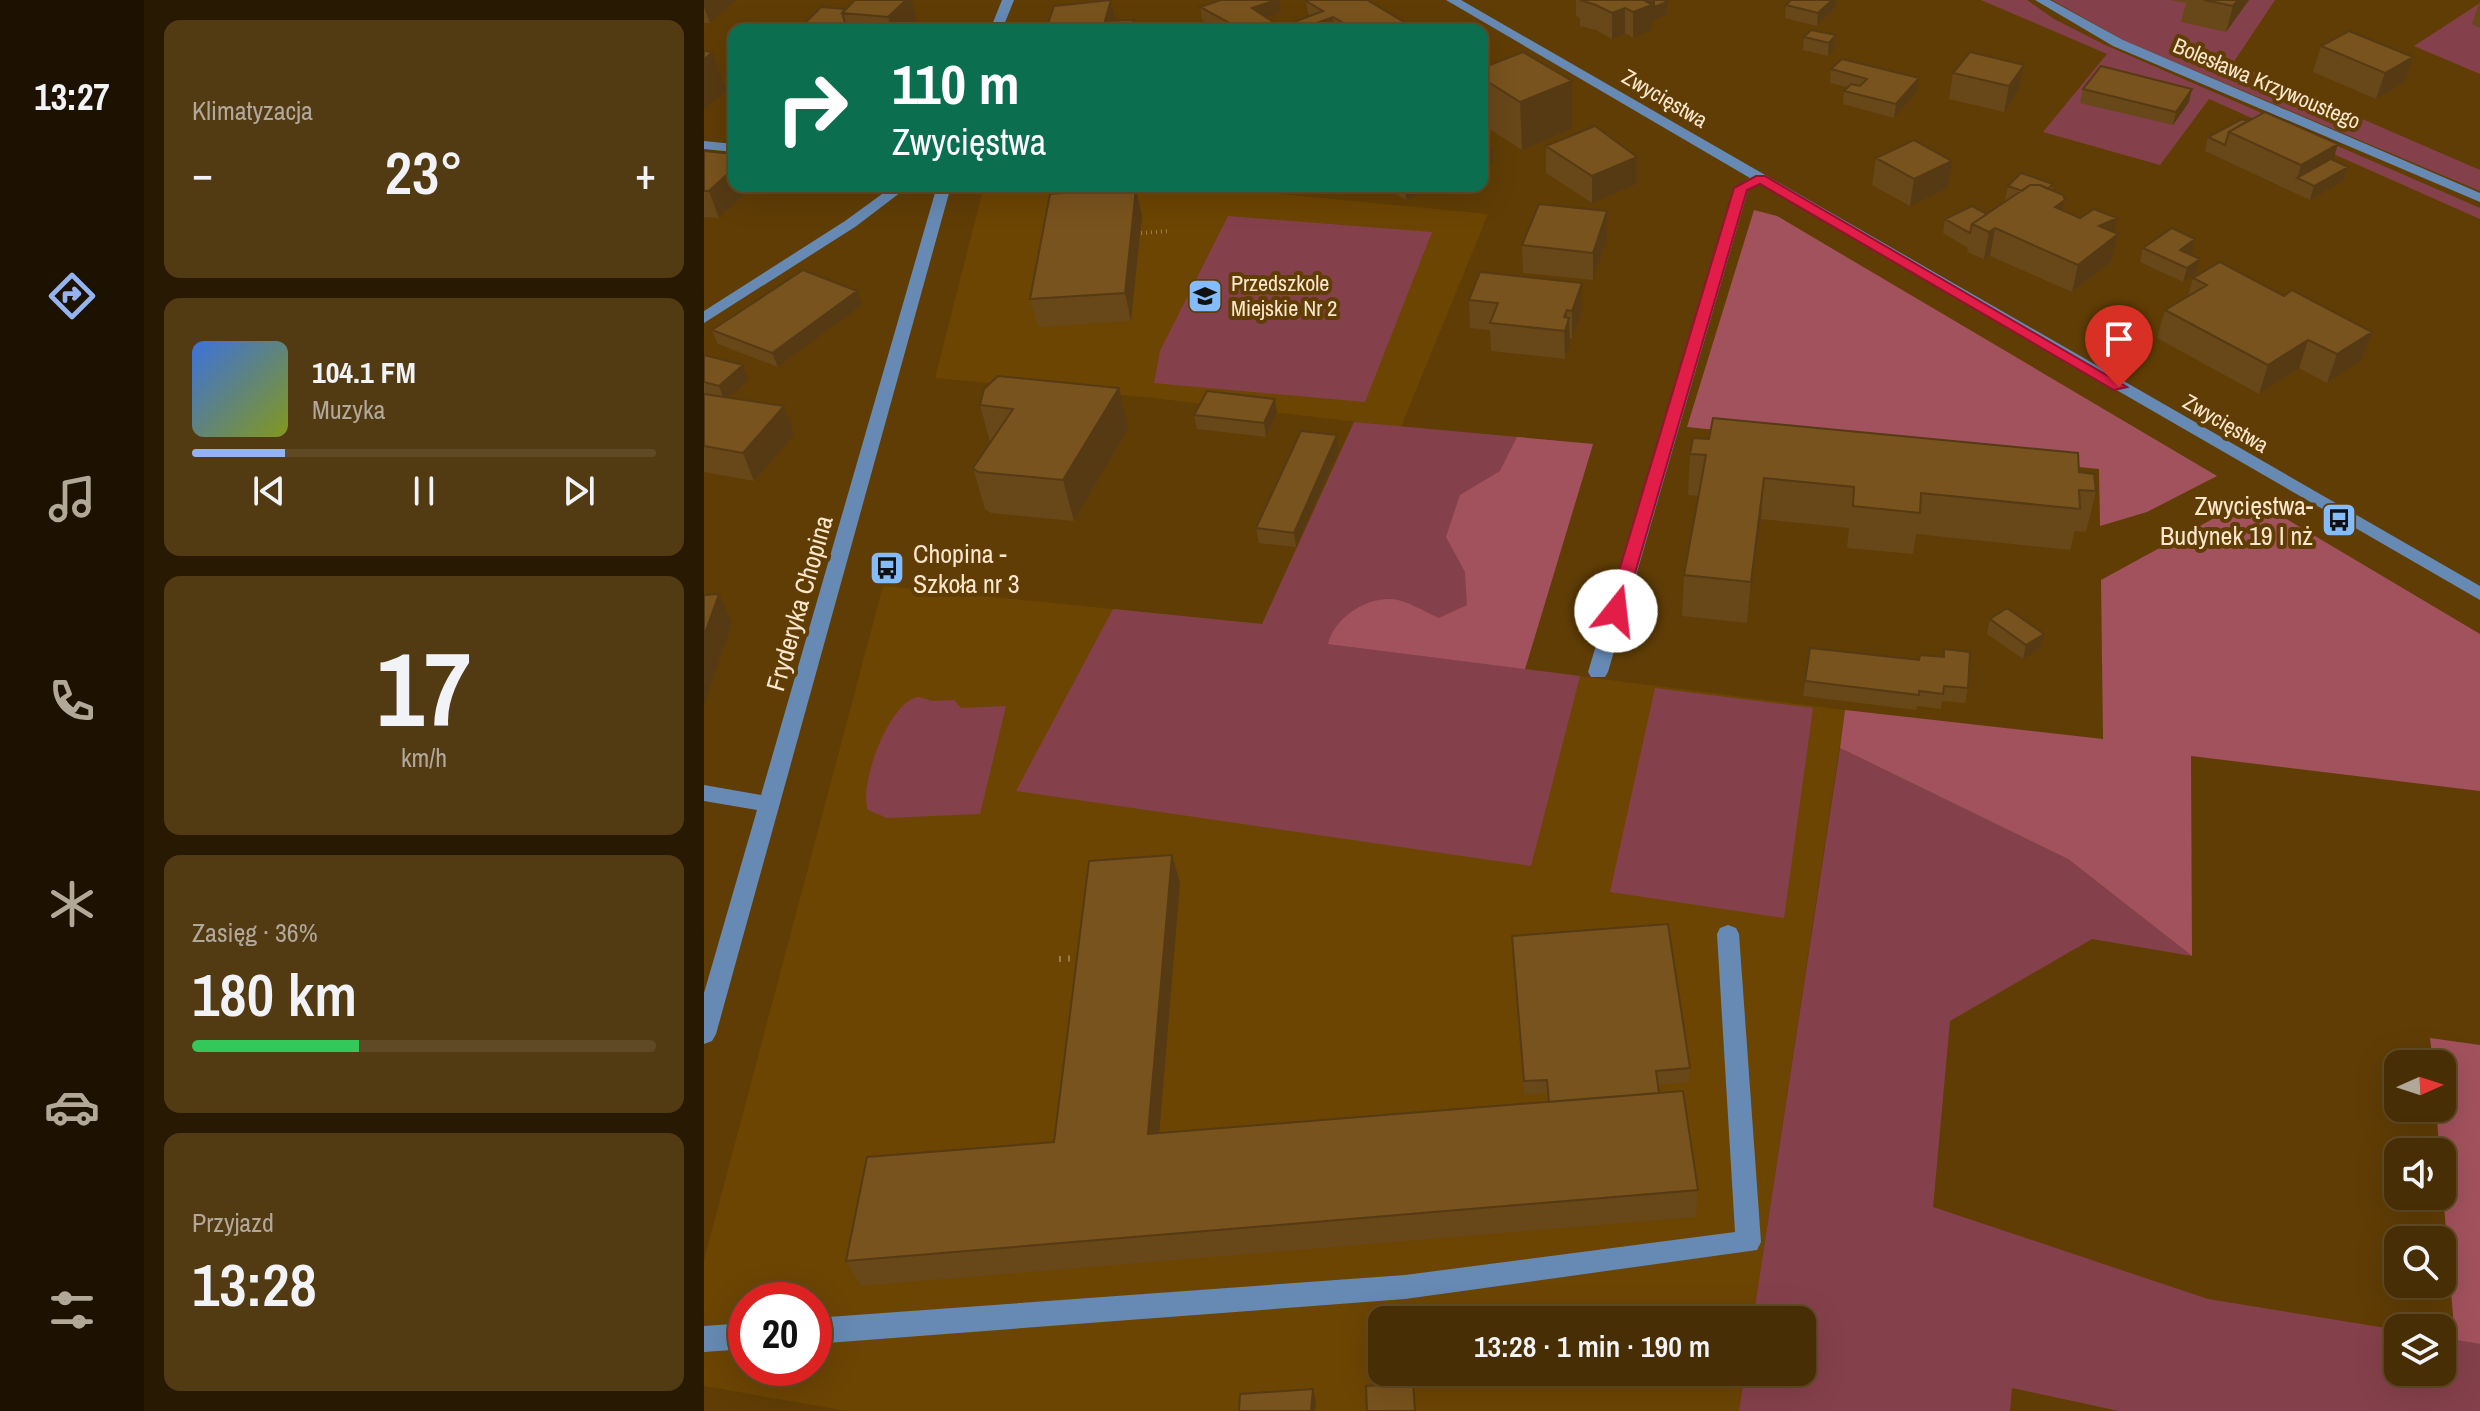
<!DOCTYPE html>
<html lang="pl">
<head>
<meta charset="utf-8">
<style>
  body { margin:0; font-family:"Archivo Narrow",sans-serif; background:#523a13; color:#f1f3f6; height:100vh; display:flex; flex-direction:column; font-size:30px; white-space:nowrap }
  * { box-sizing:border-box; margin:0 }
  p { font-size:26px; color:#b1a89a }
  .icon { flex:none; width:44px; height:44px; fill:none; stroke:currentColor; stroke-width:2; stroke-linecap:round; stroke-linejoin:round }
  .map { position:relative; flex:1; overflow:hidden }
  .drawer { display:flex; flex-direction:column; gap:20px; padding:20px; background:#281902; width:560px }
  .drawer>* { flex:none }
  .top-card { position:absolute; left:24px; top:24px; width:760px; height:168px; border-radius:16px; box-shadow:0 8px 32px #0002,0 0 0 2px #604a26; background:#0b6e4f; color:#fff; overflow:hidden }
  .needle { width:52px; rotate:87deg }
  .fabs { position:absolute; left:1680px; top:1050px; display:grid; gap:16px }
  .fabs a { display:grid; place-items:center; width:72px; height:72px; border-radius:16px; background:#482e04; box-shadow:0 8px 32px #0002,0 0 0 2px #604a26; font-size:40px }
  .speed { position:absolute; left:24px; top:1282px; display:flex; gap:16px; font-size:40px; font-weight:700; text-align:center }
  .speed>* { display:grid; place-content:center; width:104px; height:104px; border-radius:50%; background:#482e04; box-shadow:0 8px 32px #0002,0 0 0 2px #604a26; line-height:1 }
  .speed .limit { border:12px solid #d22; background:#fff; color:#111 }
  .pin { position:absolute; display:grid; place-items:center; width:68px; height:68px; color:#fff; margin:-82px -34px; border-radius:50% 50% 50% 0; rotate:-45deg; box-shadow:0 0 8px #0007 }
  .pin .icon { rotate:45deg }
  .me { position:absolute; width:88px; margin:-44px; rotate:16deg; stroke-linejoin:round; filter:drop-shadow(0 0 6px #0008) }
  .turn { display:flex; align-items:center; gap:28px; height:168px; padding:0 32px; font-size:36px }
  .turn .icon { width:104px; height:104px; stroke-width:2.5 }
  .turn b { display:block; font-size:56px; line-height:68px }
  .big { font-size:60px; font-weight:600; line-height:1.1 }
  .drawer .tile { flex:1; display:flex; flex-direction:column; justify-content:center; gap:12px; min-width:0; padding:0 28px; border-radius:16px; background:#523a13 }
  .drawer .dial { align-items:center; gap:0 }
  .dial b { font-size:104px; line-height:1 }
  .song { display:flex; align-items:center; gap:24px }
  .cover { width:96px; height:96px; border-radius:12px; background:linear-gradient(135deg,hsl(220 70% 55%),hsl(70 70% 35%)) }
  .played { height:8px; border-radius:4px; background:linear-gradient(90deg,#95b2f1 20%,#604a26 20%) }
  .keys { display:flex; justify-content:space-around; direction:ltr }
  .heat { display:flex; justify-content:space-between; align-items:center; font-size:44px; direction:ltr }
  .charge { height:12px; border-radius:6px; background:linear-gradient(90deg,#34c759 36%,#604a26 0) }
  .trip { position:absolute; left:664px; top:1306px; width:448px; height:80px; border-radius:16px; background:#482e04; box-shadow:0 8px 32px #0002,0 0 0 2px #604a26; font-weight:600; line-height:80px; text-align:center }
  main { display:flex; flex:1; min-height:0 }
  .tab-bar { display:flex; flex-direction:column; width:144px; justify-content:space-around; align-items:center; background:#1d1202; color:#b1a89a }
  .tab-bar .icon { width:56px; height:56px }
  .tab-bar .active { color:#95b2f1 }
  .tab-bar b { font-size:36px; color:#f1f3f6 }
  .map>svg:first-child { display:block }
  .built { fill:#6c4503; fill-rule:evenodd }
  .green { fill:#85414b }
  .forest { fill:#a2525d }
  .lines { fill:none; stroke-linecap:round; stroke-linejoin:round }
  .path-far1 { stroke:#9a7c50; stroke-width:4; stroke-dasharray:1 4; stroke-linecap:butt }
  .path { stroke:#9a7c50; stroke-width:6; stroke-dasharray:2 7; stroke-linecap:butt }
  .minor { fill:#668ab4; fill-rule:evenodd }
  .wall { fill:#684719 }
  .shaded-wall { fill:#553a14 }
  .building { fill:#79531d; stroke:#553a14; stroke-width:2 }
  .route { fill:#e11d48; stroke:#92132f; stroke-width:2 }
  .labels { text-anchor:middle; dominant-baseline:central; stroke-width:8; stroke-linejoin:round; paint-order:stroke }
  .far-street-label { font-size:22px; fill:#fce7ce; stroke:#603d05 }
  .far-poi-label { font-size:22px; fill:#fce7ce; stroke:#603d05; text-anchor:start }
  .poi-label { font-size:26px; fill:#fce7ce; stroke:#603d05; text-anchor:end }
  .street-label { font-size:26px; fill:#fce7ce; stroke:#603d05 }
</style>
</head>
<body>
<main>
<nav class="tab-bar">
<b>13:27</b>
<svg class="icon active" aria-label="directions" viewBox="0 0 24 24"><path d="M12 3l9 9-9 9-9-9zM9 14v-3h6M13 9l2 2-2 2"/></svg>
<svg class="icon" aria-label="music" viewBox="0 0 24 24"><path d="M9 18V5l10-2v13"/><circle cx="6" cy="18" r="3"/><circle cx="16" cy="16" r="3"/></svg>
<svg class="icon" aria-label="phone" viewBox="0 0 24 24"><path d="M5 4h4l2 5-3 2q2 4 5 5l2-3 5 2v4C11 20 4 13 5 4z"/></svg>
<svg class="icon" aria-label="climate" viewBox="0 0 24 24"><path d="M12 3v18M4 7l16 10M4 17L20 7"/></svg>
<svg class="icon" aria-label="car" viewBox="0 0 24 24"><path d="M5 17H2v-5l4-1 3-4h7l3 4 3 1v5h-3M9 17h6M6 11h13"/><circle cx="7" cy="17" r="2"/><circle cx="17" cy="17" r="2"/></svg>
<svg class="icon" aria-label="filters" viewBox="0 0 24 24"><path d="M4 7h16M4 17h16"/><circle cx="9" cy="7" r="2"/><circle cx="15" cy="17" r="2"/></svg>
</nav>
<section class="drawer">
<div class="tile"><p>Klimatyzacja</p>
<div class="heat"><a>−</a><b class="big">23°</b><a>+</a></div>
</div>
<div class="tile">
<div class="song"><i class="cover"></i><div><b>104.1 FM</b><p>Muzyka</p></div></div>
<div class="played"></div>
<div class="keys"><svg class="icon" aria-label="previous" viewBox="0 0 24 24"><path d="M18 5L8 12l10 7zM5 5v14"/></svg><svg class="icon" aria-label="pause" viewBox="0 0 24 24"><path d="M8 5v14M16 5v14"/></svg><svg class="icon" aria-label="next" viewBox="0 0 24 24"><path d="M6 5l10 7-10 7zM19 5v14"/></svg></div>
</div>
<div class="tile dial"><b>17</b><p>km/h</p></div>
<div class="tile"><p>Zasięg · 36%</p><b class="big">180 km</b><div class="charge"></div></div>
<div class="tile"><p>Przyjazd</p><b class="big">13:28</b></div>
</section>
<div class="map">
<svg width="1776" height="1411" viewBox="0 0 1776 1411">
  <rect width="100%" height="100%" fill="#603d05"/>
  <path class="built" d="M280,186H494L784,214L697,427L440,397L231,378Z
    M179,586L558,624L624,644L1141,710L1049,1320H678V1372H1041L1035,1411H143L0,1386V1260ZM42,1300H110V1368H42Z"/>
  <path class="green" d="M1277,0H1323L1350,19L1399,44L1776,208V219L1505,99L1456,165L1339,132L1403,54Z
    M1348,0H1571L1529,63L1776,170V191L1421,41Z
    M1776,3V74L1710,46Z
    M524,216L728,232L661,402L450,383L456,351Z
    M650,422L889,444L821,669L876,676L827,866L312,791L409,609L558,624Z
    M951,688L1109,708L1080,918L906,892Z
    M215,697L229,701L250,700L257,708L302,706L276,814L183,818L164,810C154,785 186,699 215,697Z
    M1136,748L1364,859L1488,956L1388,939L1246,1021L1229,1207L1504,1299L1694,1330V1372H1738V1338L1776,1344V1411H1415L1308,1388L1306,1411H1035L1041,1372H1098V1320H1049Z"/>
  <path class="forest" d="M1050,210L1073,216L1513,476L1443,512L1396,526L1395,469L983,427Z
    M813,437L889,444L821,669L624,644C630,619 660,598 687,599C702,600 721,612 735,618L763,605L761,572L742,537L756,495L796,471Z
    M1547,498L1776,634V791L1487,756L1488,956L1364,859L1136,748L1141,710L1399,739L1397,580Z
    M1726,1038L1776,1045V1344L1751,1340L1732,1108H1738V1064H1729Z"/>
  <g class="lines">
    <path class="path-far1" d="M437,233L467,231"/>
    <path class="path" d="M355,959L378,958"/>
    <path class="minor" d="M298,0H310L298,30H286Z
      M742,0H757L1776,586V600L1056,184L1044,190L904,672L901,677H887L884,672L1030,188L1046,178Z
      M1331,0H1346L1419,40L1776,193V202L1409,46Z
      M0,141L30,144V152L0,149Z
      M189,186H205L151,227L0,323V311L141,221Z
      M233,186H247L12,1034L8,1041L0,1044V993L53,810L0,801V785L57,795Z
      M1024,925L1032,928L1035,934L1057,1242L1053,1250L701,1299L110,1344V1318L701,1275L1031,1232L1013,934L1016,928Z
      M42,1323V1349L0,1352V1326Z"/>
  </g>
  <path class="wall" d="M0,0H33L6,23H0Z
    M872,0H960L963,2V15L950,20V22L948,23V30L929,38L921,33L908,39L892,30L876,26V18L872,16Z
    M1087,0H1133L1132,7L1113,26L1081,18L1082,5Z
    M1466,0H1545L1522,32L1477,22L1482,3Z
    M602,1L706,30H516L498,20L496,7L577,12L562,17L577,27L607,16L604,14Z
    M1776,1V28L1768,24Z
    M117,7L213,21L204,30H101L100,24Z
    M1132,35L1130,49L1124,56L1099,50L1100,37Z
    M1617,46L1709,57L1700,83L1672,99L1609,72Z
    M1320,65L1315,91L1300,112L1245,99L1249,73Z
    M778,68L868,129L818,150L778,124Z
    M1127,69L1213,92L1190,118L1139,104L1140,91L1143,87L1126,83Z
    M1379,89L1485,102L1469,125L1376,103Z
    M1538,119L1644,167L1639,181L1606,200L1501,151L1504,137Z
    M842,146L933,157V184L888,203L842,173Z
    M0,151L50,186L15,218L0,217Z
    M1172,158L1248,161L1244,188L1206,206L1168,185Z
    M1349,184L1348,190L1361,200L1359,210L1414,234L1407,262L1368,292L1286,256L1280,259L1263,252L1264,248L1239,233L1241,219L1283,214L1303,201L1301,200L1304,186Z
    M662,186H755L739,193L730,188L702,200L690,192L686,194L675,186L668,190Z
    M438,216L427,321L334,327L326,299Z
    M903,239L889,280L819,273L818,245Z
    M1439,248L1488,253L1486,254L1496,259L1492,273L1479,282L1436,262Z
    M1489,278L1580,296L1668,332L1658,360L1623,383L1595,368L1555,394L1453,338L1461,310L1484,296Z
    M878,283V311L868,339L866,338V346L861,359L787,351L786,330L766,328L765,300Z
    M158,305L74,367L14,344L8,330Z
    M0,355L45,380L24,398L90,435L50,481L0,472Z
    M294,376L424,429L370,521L287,513L281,509L269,468L286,442L276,405Z
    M573,413L562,437L493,429L490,415Z
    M633,435L635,449L592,547L555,543L552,528Z
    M986,454L1375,472L1392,491L1382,532L1371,531L1366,550L1212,534L1209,554L1143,548L1145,528L1057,519L1043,623L978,616L980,575L994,496L984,495Z
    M1286,619L1336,648L1319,659L1283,634Z
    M1106,648L1215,660L1239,657L1240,649L1264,688L1261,703L1238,701L1237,709L1213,706L1212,710L1099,696Z
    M468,855L476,883L455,1133L844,1102L843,1093L820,1095L808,936L986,1068L985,1082L954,1085L955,1093L994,1190L992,1217L157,1286L142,1261L350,1142Z"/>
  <path class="shaded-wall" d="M0,0H33L6,23L0,7Z
    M194,0H208L213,21L204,30H188L184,17Z
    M407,0L412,26L401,21Z
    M572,0H575L577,12L550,22L548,8Z
    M941,0L963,2V15L950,20V22L948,23V30L929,38V12Z
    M1128,0H1133L1132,7L1113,26L1114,13Z
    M1534,0H1545L1522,32L1529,6Z
    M921,8V33L908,39V13Z
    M629,17L630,30H611L610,24Z
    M705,25L706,30H691Z
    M1132,35L1130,49L1124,56L1125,43Z
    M8,52L22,90L0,110V60Z
    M1709,57L1700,83L1672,99L1681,73Z
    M1320,65L1315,91L1300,112L1305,86Z
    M1215,78L1213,92L1190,118L1192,104Z
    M868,81V129L818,150L816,102Z
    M1488,89L1485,102L1469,125L1472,112Z
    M1634,144L1626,171L1593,178L1589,192L1597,165Z
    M789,150V163L778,168V154Z
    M933,157V184L888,203V176Z
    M1248,161L1244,188L1206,206L1210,179Z
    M1644,167L1639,181L1606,200L1610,186Z
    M30,168V186H50L15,218L5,191Z
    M685,186H690V192L686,194Z
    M701,186H730V188L702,200Z
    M738,186H755L739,193Z
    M432,188L438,216L427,321L421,293Z
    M1361,200L1355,227L1351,207Z
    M903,211V239L889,280V253Z
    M1413,218L1409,238L1414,234L1407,262L1368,292L1374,265L1395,226Z
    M1291,228L1286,256L1280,259L1285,232Z
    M1491,239L1488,253L1472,264L1476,250Z
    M1496,259L1492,273L1479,282L1483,268Z
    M878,283V311L868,339V311Z
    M153,291L158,305L74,367L68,353Z
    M863,310V325L865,318L866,346L861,359L860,317Z
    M1668,332L1658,360L1623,383L1633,354Z
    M1604,340L1595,368L1555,394L1564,365Z
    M39,365L45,380L21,401L15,386Z
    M415,388L424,429L370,521L359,480Z
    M571,399L573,413L562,437L560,423Z
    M80,406L90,435L50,481L39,453Z
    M633,435L635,449L592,547L590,533Z
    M1060,478L1057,519L1043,623L1047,582Z
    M15,594L28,623L0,705V636Z
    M1340,634L1336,648L1319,659L1322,645Z
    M468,855L476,883L453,1160L444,1134Z
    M609,1389L612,1402L611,1411H607Z"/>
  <path class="building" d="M151,0H202L184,17L138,13Z
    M407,0L401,21L430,20L428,30H342L350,6Z
    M517,0H572L548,8L577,27L619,11L602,1L604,0H663L705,25L691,30H652L629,17L610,24L617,28L611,30H538L496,7Z
    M876,0H941H940L948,5L929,12L921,8L908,13L892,5Z
    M950,0H960L963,2L950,7Z
    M1087,0H1128L1114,13L1082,5Z
    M1500,0H1534L1529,6Z
    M117,7L141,9L138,13L142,26L139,28L100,24Z
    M1107,30L1132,35L1125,43L1100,37Z
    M1645,31L1709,57L1681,73L1617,46Z
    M0,51L8,52L0,60Z
    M819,52L868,81L816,102L778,78V68Z
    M1266,52L1320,65L1305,86L1249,73Z
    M1138,59L1215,78L1192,104L1140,91L1147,84L1156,86L1163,79L1127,69Z
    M1397,66L1488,89L1472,112L1379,89Z
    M1561,112L1634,144L1597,165L1525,132Z
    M1538,119L1543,121L1525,132L1521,145L1504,137Z
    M891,126L933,157L888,176L842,146Z
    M1210,140L1248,161L1210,179L1172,158Z
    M779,143L789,150L778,154Z
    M0,151L30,154V168L5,191H0Z
    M1627,159L1644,167L1610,186L1593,178Z
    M1317,173L1349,184L1344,189L1336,185H1326L1318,191L1304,186Z
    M1326,185H1336L1359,195L1361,200L1351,207L1376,218L1390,209L1413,218L1395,226L1414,234L1374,265L1291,228L1285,232L1268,224Z
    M432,188L421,293L326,299L346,194Z
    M835,204L903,211L889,253L818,245Z
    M1268,206L1283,214L1268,224L1266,233L1241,219Z
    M1468,228L1491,239L1476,250L1496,259L1483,268L1439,248Z
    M1516,262L1580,296L1588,290L1668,332L1633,354L1604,340L1564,365L1461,310L1503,285L1489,278Z
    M99,270L153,291L68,353L8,330Z
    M776,272L878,283L868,311L863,310L860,317L865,318L861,331L786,323L794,303L765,300Z
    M0,355L39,365L15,386L0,382Z
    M294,376L415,388L359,480L274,472L269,468L309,409L276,405L280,389Z
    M503,391L571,399L560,423L490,415Z
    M0,394L80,406L39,453L0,446Z
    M1009,418L1374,453L1375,472L1390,474L1392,491L1375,490L1376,509L1217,493L1216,513L1149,506L1150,487L1060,478L1047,582L980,575L1002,455L986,454L989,438L1005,439Z
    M597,431L633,435L590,533L552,528Z
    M15,594L0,636V595Z
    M1303,608L1340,634L1322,645L1286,619Z
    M1106,648L1215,660L1216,655L1240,657V649L1266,652L1264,688L1240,686L1239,694L1215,691V695L1101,681Z
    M468,855L444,1134L979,1091L994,1190L142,1261L163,1157L350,1142L385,861Z
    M964,924L986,1068L952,1071L955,1093L845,1102L843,1080L820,1081L808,936Z
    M709,1383L711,1411H663L662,1386Z
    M609,1389L607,1411H535L536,1394Z"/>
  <path class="route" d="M1052,176H1061L1423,387L1410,390L1056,184L1043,190L920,611L912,617L906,616L903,611L1030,188Z"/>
  <defs>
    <g id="school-square" transform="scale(1.8)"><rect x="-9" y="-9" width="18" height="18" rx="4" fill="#84bcfb" stroke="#603d05"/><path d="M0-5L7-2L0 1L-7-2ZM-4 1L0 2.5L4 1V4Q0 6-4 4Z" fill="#111"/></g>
    <g id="bus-square" transform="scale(1.8)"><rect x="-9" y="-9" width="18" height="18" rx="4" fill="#84bcfb" stroke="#603d05"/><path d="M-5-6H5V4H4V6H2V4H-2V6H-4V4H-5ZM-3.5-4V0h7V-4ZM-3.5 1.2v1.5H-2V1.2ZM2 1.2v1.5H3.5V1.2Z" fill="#111"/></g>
  </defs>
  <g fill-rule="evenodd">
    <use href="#school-square" x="501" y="296"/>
    <use href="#bus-square" x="1635" y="520"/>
    <use href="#bus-square" x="183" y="568"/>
  </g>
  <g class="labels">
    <g class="far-street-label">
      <text transform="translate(1563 83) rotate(23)">Bolesława Krzywoustego</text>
      <text transform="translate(961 98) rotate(30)">Zwycięstwa</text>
      <text transform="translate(1522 423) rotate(30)">Zwycięstwa</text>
    </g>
    <g class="far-poi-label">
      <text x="527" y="283">Przedszkole<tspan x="527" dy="25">Miejskie Nr 2</tspan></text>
    </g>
    <g class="poi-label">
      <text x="1609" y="505">Zwycięstwa-<tspan x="1609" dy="30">Budynek 19 I nż</tspan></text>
      <text x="209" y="553" text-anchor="start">Chopina -<tspan x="209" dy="30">Szkoła nr 3</tspan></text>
    </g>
    <g class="street-label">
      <text transform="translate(95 603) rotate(-74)">Fryderyka Chopina</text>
    </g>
  </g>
</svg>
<div class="fabs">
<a><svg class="needle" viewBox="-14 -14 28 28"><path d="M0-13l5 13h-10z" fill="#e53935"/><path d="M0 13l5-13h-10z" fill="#b1a89a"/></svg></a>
<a><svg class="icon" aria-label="sound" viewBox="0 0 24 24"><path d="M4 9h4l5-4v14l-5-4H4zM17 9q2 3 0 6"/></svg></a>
<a><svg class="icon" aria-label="search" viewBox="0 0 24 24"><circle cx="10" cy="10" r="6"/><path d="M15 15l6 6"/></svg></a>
<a><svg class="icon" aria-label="layers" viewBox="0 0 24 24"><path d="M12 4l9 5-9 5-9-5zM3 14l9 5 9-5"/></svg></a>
</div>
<div class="speed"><div class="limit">20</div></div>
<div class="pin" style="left:1415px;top:387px;background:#d93025"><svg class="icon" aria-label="arrive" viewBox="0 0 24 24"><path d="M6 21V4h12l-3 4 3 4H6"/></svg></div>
<svg class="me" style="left:912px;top:611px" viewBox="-20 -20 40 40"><circle r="19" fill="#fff"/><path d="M0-13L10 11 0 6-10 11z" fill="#e11d48"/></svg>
<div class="trip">13:28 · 1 min · 190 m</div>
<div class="top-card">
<div class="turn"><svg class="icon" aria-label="right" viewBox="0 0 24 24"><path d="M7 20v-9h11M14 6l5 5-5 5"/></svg><div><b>110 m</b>Zwycięstwa</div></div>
</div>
</div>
</main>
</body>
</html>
